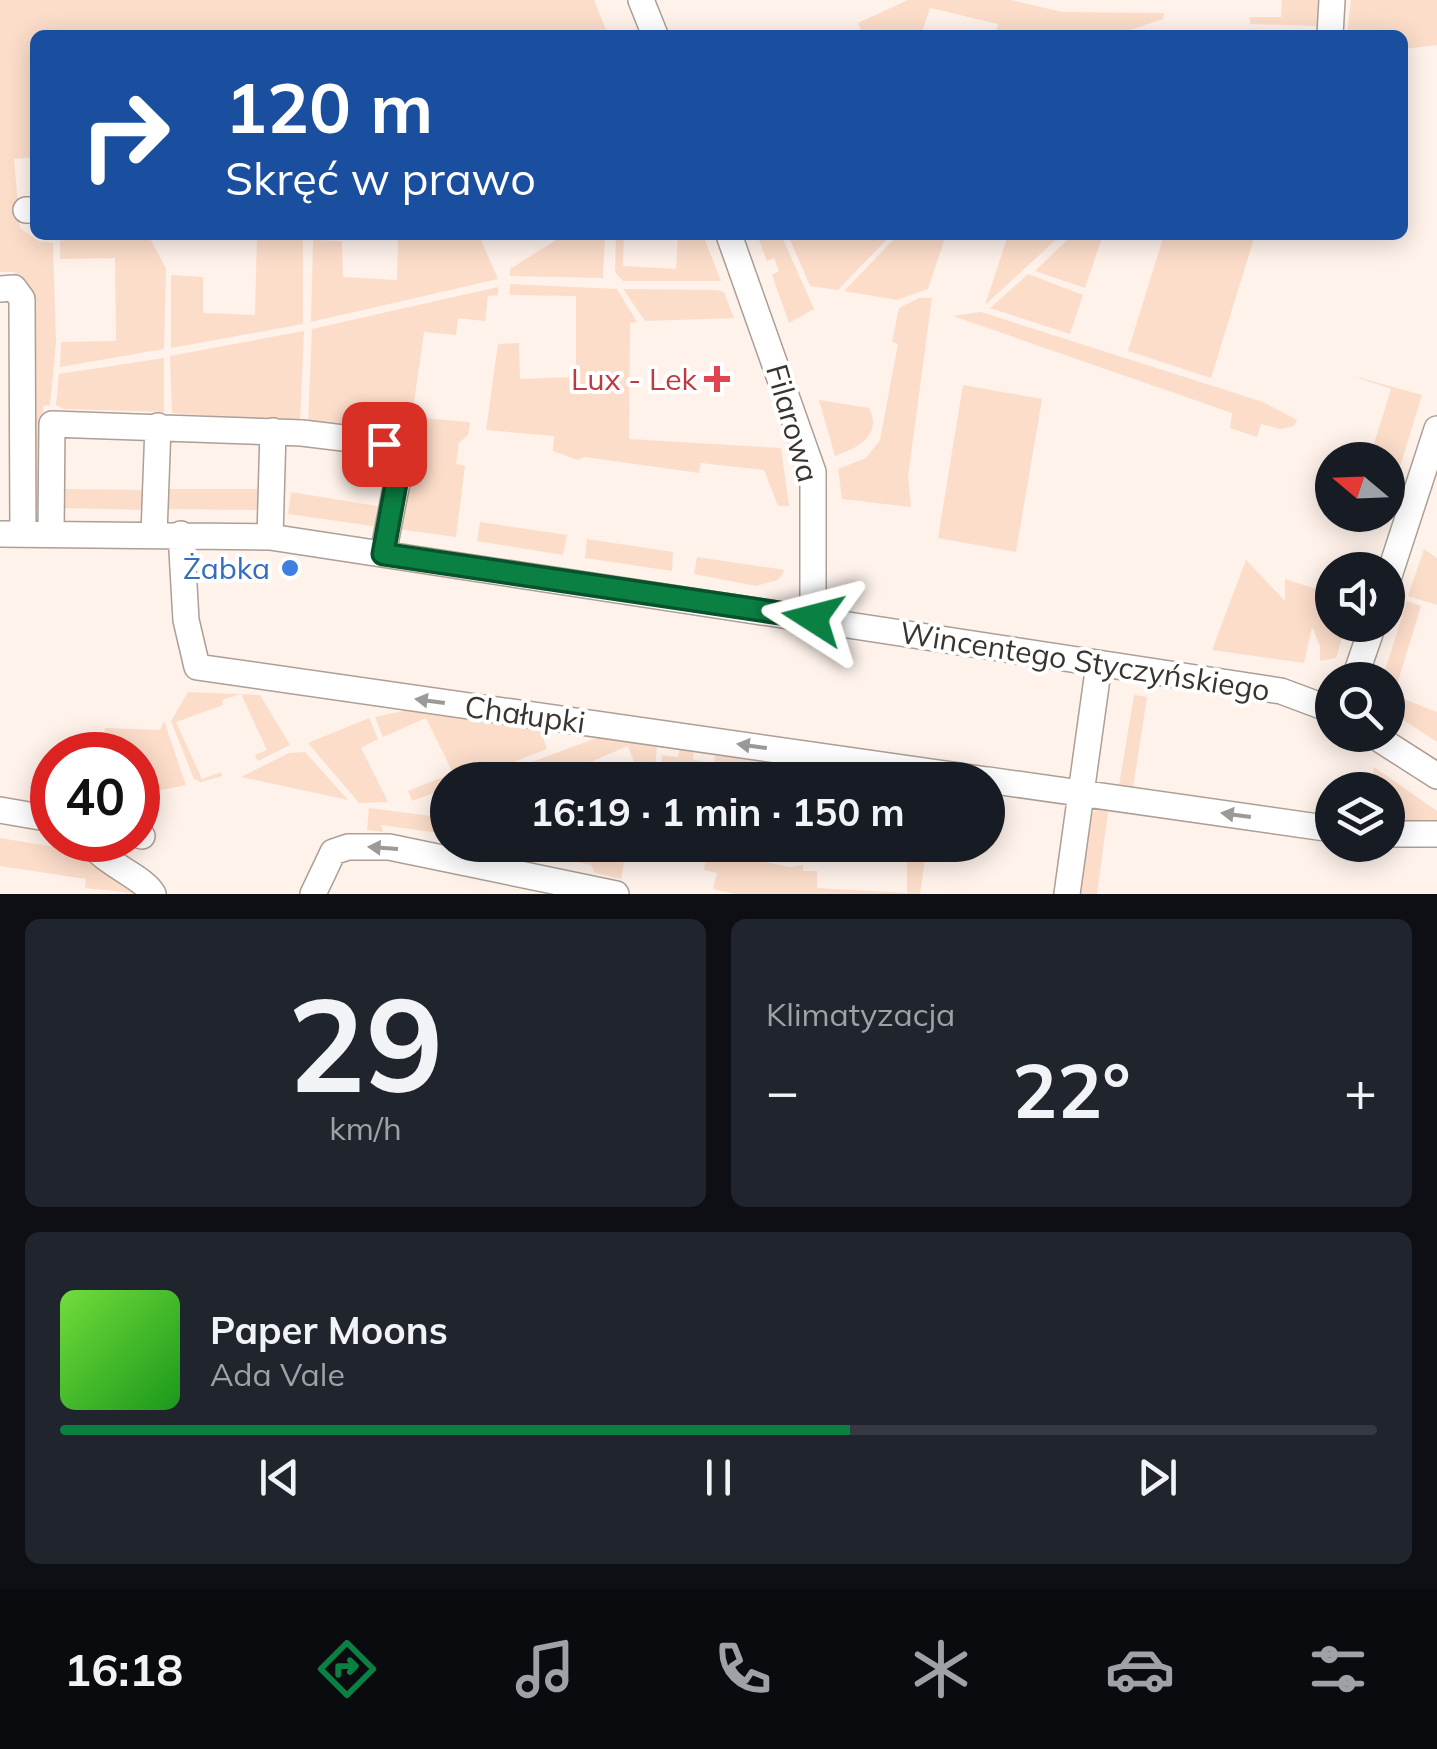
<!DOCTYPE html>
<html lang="pl">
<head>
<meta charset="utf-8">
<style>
  body { margin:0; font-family:Mulish,sans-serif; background:#20242c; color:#f1f3f6; height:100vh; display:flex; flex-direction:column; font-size:38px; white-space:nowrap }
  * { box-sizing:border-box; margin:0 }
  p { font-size:32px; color:#9ea1a6 }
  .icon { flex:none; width:55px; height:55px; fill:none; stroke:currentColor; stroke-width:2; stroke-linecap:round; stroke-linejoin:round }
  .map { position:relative; height:894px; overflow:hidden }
  .sheet { display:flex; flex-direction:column; gap:25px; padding:25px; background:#0d0f14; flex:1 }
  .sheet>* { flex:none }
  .top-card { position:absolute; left:30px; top:30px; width:1378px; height:210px; border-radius:15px; box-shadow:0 5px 25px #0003; background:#1a4fa0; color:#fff; overflow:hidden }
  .needle { width:65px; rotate:289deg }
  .tools { position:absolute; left:1315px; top:442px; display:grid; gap:20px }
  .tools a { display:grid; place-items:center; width:90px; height:90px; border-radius:50%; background:#171b24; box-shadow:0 5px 25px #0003; font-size:50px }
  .speed { position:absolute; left:30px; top:732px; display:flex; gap:20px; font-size:50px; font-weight:700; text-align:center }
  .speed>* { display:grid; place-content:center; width:130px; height:130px; border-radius:50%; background:#171b24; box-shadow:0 5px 25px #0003; line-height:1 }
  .speed .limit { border:15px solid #d22; background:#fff; color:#111 }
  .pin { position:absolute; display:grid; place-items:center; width:85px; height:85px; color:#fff; margin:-42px; border-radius:20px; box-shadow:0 5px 15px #0006 }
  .me { position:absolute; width:110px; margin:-55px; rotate:279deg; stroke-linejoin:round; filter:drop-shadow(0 0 8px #0008) }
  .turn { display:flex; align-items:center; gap:35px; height:210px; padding:0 30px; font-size:45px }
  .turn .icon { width:130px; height:130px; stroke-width:2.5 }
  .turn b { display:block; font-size:70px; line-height:85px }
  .big { font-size:75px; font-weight:700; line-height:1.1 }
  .sheet .widget { flex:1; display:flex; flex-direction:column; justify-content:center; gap:15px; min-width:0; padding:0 35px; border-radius:15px; background:#20242c }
  .sheet .dial { align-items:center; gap:0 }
  .dial b { font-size:130px; line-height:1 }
  .song { display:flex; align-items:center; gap:30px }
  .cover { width:120px; height:120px; border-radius:15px; background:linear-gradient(135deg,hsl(100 70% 55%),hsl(120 70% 35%)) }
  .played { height:10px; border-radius:5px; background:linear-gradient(90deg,#0b8043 60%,#363941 60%) }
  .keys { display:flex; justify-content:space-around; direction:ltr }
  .heat { display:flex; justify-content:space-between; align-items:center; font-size:55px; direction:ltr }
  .sheet .tiles { flex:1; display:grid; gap:25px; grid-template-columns:1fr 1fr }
  .widget:last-child { grid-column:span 2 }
  .trip { position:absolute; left:430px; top:762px; width:575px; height:100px; border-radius:50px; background:#171b24; box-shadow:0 5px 25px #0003; font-weight:700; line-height:100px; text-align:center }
  .menu { display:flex; height:160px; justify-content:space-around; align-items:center; background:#090b0e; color:#9ea1a6 }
  .menu .icon { width:70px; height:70px }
  .menu .selected { color:#0b8043 }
  .menu b { font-size:45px; color:#f1f3f6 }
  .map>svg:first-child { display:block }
  .green { fill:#fcddca }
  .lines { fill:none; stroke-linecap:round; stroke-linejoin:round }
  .minor-casing { stroke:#ad9e96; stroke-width:28 }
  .minor { stroke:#fff; stroke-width:25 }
  .oneway { fill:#9c9a98 }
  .route-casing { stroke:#07532c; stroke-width:25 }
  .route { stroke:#0b8043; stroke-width:18 }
  .health-dot { fill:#e0444e; stroke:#fff; stroke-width:4 }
  .shop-dot { fill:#3f7fe0; stroke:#fff; stroke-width:4 }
  .labels { text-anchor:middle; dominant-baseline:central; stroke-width:8; stroke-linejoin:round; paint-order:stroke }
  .health-label { font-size:30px; fill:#be3a42; stroke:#fff; text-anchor:end }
  .street-label { font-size:30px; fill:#3a3430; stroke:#fff }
  .shop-label { font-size:30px; fill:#366cbe; stroke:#fff; text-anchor:end }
</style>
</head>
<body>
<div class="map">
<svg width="1437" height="894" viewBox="0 0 1437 894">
  <rect width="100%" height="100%" fill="#fef2ea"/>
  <path class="green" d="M0,0H594L608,35H35V157L14,159L20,228L39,241L53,243L56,343L50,405L43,406L44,508H31L20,280L14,272H0Z
    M908,0H1011L1062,12L1164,13L1163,19L1115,35H995L998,24L930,8L921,35H863L858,23Z
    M1282,0H1318L1317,26L1250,24V17H1281Z
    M1351,0H1437V45L1403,49L1402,35H1347Z
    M98,235H148L166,268L164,349L60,367L61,342L116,341L115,258L60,259V241Z
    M257,235H303V324L171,348V275L203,277V313L255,315Z
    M398,235H479L498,279L311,322L313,240L342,241L343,277L397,280Z
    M564,235H605L603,278L510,276V269Z
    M616,235L624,236L623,266L676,269L678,235H703L721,281H623L615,272Z
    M757,235H781L814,309L789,323L772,275L779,271L774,258L767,261Z
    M788,235H891L838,290L810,286Z
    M898,235H946L928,289L897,300L844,291Z
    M1008,235H1061L985,305Z
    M1072,235H1103L1085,288L1035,271Z
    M1164,235H1255L1211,378L1128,351Z
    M1028,274L1083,295L1070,334L990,308Z
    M510,284L617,289L637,322L630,323L629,439L781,448L789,506H778L764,470L701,463L699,473L585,457L578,460L553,451L554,436L486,430L498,344L519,343L520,379L576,377V296L510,295Z
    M498,287V295L488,296L485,321L458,318L456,335L424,332L412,417L470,422L468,435L459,443L456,464L465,466L456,537L397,529L408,464L308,423L312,329Z
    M623,289L717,290L724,292L734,318L645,321Z
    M919,298H932L908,476L911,507L842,499L838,469L866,458L880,440L898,344L892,342L899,308Z
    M981,312L1263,402L1297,420L1294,426L1281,429L1261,424L1257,437L1230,428L1232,413L953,316Z
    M304,331L300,422L172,413L170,356Z
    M164,358V412L64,409L56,405L59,374Z
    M1353,376L1422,395L1394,486L1388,484V460H1369L1391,389Z
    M963,385L1042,399L1016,552L938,538Z
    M819,400L869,408C883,436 857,448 835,456Z
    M61,489L149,490V510L62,508Z
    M166,489H259V510L166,509Z
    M291,492L382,507L379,527L288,514Z
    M480,522L567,535L563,555L477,541Z
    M587,539L673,552L672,571L585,558Z
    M1424,549L1437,558V605L1408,596Z
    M697,557L785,570L778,580L756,586L694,574Z
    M1246,560L1285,601V579L1332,594V625H1346L1336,658L1320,661V646L1312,627L1304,663L1212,650Z
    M1407,601L1421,606L1396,688L1382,680Z
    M188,692L260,695L290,745L258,761L255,755L267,750L241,694L222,700L223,705L176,722L202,779L221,772L222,776L201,782L194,779L171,721Z
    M1388,693L1437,712V742L1388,710Z
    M1134,695L1147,697L1133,788L1119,786Z
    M412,709L539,727L547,749L467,780H448L447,788L412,801L408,791L453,773L426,718L383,737L375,717Z
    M369,718L378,739L361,748L388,802L359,803L308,743Z
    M164,721L186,785L138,795V755H101L105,728L160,730Z
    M613,737L657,745L654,780H641L628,746L562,774L564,780H484L596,738Z
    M680,747L694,749L693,760L714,763L716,752L759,759L767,777L659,780L662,755L678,757Z
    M305,752L348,800L241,777L289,753Z
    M1374,767L1437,811V829L1388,825V790H1371Z
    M1109,805L1097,894H1078L1091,813Z
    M369,808L447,818V834L381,825L383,832L367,830Z
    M0,838L85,852L143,894L85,888L86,879L0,866Z
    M498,845H627L621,879L595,873L591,865Z
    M660,845H684L790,867L803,865V871H817V888L907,893V845L927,846L920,894H735L713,889L717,873L704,870L706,855Z"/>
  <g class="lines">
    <g class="minor-casing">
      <path id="minor" d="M641,0L655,35
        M1330,35L1332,0
        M26,210H35
        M729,235L813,472V618
        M0,289L14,288L22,299L23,534
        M0,534L270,537L1281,691L1332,710
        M51,534L52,424L302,433L384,443L401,462L383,554
        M154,534L158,426
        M181,534L186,620L197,667L987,780
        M270,537L273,431
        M1388,579L1437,429
        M1354,680L1373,625
        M1373,735L1437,776
        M988,780L1332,829
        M0,810L52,819
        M1388,834H1437
        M138,835L142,836
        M88,840C105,865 143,876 153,894
        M313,894L333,852L348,847H389L616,894
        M1067,894L1099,664"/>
    </g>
    <use href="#minor" class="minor"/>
  </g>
  <defs><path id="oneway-solid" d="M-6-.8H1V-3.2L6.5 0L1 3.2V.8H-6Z" transform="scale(2.5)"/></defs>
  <g class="oneway">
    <use href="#oneway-solid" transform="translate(430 701) rotate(-172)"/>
    <use href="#oneway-solid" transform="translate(752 746) rotate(-172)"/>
    <use href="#oneway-solid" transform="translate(1236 815) rotate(-172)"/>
    <use href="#oneway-solid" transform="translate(383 848) rotate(-176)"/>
  </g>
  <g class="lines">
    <g class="route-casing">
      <path id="route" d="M384,444L400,462L383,554L813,618"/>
    </g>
    <use href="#route" class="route"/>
  </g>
  <path class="health-dot" d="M712 364h10v10h10v10h-10v10h-10v-10h-10v-10h10z"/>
  <circle class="shop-dot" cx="290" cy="568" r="10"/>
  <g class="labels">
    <g class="health-label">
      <text x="697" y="379">Lux - Lek</text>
    </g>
    <g class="street-label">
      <text transform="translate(793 423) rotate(74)">Filarowa</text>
      <text transform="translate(1085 661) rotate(9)">Wincentego Styczyńskiego</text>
      <text transform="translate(525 714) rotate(8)">Chałupki</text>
    </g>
    <g class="shop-label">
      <text x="270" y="568">Żabka</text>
    </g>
  </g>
</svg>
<div class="tools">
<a><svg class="needle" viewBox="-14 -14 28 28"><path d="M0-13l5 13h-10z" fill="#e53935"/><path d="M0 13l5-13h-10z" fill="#9ea1a6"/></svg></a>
<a><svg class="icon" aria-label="sound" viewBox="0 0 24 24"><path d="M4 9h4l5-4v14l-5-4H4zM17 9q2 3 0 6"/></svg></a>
<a><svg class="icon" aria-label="search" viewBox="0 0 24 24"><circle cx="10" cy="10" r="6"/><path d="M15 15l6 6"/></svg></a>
<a><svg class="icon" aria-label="layers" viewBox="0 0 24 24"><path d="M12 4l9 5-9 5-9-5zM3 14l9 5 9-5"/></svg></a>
</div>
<div class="speed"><div class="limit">40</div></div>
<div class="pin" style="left:384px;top:444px;background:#d93025"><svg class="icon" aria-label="arrive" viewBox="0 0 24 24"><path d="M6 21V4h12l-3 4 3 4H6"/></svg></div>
<svg class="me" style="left:813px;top:618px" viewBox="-20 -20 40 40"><path d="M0-17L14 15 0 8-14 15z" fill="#0b8043" stroke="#fff" stroke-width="4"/></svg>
<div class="trip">16:19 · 1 min · 150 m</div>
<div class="top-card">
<div class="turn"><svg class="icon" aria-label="right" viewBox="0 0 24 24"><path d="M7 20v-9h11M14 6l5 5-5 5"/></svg><div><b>120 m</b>Skręć w prawo</div></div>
</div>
</div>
<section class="sheet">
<div class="tiles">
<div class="widget dial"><b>29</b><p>km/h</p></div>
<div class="widget"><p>Klimatyzacja</p>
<div class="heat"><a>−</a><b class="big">22°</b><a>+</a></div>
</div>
<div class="widget">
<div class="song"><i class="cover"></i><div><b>Paper Moons</b><p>Ada Vale</p></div></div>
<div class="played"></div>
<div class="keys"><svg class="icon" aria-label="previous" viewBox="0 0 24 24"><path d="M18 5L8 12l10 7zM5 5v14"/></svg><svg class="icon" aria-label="pause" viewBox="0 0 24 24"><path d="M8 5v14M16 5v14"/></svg><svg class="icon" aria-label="next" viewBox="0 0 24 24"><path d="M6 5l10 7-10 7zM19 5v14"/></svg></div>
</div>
</div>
</section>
<nav class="menu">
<b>16:18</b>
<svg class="icon selected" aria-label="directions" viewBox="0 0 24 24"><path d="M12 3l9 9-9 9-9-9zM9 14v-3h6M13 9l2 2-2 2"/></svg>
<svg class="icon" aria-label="music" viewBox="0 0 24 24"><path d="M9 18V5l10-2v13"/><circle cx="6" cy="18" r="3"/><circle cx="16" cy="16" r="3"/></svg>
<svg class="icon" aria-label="phone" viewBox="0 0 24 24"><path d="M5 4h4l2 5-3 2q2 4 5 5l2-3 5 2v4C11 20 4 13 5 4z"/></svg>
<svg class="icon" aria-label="climate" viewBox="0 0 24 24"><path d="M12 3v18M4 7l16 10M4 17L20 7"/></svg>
<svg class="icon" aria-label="car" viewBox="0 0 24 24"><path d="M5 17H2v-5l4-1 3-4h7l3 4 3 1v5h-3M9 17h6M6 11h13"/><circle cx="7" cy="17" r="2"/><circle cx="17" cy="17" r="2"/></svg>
<svg class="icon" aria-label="filters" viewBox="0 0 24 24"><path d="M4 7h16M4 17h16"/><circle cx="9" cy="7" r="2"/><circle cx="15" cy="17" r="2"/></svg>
</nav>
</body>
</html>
